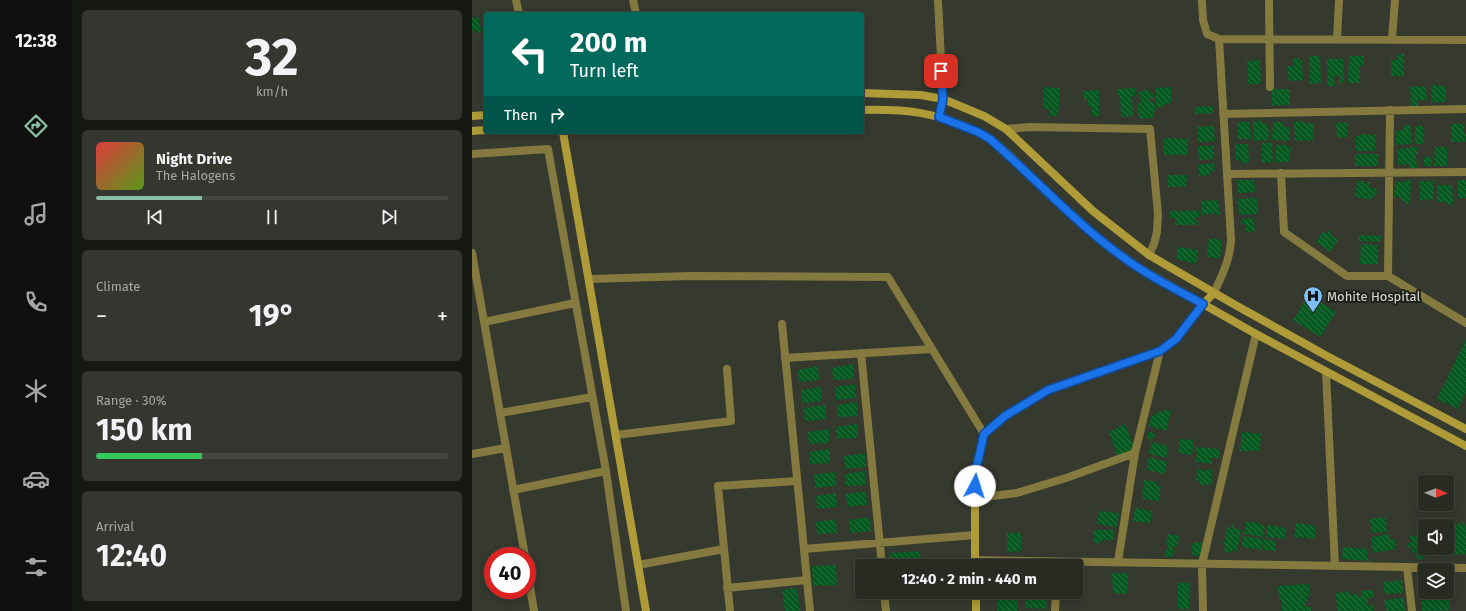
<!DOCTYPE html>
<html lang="en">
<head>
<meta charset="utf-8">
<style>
  body { margin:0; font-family:"Fira Sans",sans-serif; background:#34372f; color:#f1f3f6; height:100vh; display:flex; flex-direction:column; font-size:15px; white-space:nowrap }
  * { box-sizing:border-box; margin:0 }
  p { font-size:13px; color:#a5a7a5 }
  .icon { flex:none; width:22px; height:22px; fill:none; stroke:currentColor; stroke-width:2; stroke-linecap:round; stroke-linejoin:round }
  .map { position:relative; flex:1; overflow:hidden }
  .drawer { display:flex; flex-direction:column; gap:10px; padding:10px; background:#161813; width:400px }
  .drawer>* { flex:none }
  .hud { position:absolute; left:12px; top:12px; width:380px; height:122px; border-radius:4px; box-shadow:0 2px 10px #0003,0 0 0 1px #444740; background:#00695c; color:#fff; overflow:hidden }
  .needle { width:26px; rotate:91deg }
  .tools { position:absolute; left:946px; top:475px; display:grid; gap:8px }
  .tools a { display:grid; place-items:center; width:36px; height:36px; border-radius:4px; background:#282b22; box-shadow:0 2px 10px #0003,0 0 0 1px #444740; font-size:20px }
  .speed { position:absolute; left:12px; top:547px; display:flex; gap:8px; font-size:20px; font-weight:700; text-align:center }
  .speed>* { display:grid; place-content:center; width:52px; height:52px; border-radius:50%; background:#282b22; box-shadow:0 2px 10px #0003,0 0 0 1px #444740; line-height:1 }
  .speed .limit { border:6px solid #d22; background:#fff; color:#111 }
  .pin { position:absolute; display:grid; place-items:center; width:34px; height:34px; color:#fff; margin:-17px; border-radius:8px; box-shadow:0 2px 6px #0006 }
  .me { position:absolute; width:44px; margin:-22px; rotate:5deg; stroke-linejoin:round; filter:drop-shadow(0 0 3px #0008) }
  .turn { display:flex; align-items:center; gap:14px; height:84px; padding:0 20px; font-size:18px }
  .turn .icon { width:52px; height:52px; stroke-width:2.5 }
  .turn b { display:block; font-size:28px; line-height:34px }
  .then { display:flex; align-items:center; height:38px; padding:0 20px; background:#0003; gap:8px; font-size:15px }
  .big { font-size:30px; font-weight:700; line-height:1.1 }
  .drawer .tile { flex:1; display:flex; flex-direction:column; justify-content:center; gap:6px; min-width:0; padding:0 14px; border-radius:6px; background:#34372f }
  .drawer .dial { align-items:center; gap:0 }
  .dial b { font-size:52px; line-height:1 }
  .song { display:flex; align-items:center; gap:12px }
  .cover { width:48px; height:48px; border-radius:6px; background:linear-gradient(135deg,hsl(0 70% 55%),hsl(90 70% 35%)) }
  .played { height:4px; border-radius:2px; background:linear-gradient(90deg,#8abfa5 30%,#444740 30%) }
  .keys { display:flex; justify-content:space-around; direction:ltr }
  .heat { display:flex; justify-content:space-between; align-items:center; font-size:22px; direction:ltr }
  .charge { height:6px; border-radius:3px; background:linear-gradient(90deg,#34c759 30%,#444740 0) }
  .trip { position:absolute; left:383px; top:559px; width:228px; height:40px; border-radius:4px; background:#282b22; box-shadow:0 2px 10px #0003,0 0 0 1px #444740; font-weight:700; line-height:40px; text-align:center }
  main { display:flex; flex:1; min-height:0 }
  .tabs { display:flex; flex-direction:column; width:72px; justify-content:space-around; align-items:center; background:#10110e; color:#a5a7a5 }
  .tabs .icon { width:28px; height:28px }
  .tabs .active { color:#8abfa5 }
  .tabs b { font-size:18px; color:#f1f3f6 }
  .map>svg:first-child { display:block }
  .building { fill:url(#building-back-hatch) }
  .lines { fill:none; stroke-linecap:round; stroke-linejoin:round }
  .street { stroke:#84793f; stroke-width:8 }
  .secondary { stroke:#af9c39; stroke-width:8 }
  .route-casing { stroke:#114b97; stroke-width:10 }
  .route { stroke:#1a73e8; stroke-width:7 }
  .labels { text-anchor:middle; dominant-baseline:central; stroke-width:4; stroke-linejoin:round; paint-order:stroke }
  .poi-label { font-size:13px; fill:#dadcd5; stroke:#1e201a; text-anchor:start }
</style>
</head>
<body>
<main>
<nav class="tabs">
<b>12:38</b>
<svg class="icon active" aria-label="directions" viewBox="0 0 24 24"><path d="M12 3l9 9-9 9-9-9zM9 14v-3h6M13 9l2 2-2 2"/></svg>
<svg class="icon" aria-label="music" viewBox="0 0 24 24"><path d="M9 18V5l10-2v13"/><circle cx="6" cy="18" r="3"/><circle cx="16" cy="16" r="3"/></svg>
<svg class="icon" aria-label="phone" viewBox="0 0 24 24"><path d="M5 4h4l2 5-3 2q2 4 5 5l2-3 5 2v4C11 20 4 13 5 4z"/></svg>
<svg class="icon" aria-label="climate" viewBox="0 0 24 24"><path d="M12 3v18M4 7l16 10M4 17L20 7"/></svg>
<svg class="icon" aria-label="car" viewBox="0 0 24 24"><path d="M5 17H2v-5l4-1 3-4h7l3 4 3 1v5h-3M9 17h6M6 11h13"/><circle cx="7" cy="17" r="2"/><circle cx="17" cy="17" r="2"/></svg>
<svg class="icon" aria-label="filters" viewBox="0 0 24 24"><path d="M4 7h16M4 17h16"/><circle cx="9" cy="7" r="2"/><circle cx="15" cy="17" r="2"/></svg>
</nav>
<section class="drawer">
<div class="tile dial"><b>32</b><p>km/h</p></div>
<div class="tile">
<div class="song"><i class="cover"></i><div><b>Night Drive</b><p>The Halogens</p></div></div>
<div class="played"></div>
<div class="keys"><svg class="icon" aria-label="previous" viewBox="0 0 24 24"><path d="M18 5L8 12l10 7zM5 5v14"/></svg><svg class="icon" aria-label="pause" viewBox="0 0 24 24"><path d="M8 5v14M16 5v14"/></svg><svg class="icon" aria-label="next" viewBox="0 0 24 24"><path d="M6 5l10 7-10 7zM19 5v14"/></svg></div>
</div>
<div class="tile"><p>Climate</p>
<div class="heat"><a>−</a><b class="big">19°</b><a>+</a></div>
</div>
<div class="tile"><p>Range · 30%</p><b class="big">150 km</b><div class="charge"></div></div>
<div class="tile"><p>Arrival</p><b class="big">12:40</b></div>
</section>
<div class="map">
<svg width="994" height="611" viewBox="0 0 994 611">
  <defs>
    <pattern id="building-back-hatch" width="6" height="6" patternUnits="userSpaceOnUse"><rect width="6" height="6" fill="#065920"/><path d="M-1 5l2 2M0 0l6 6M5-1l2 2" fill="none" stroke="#2a7040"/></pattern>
  </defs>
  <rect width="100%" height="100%" fill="#35392e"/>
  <path class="building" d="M6,17L10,32L6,33L3,30L0,31V18Z
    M926,54H932V76H919V60H926Z
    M837,56H848L849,83L838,84Z
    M877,56H892V66H888V83H876Z
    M822,58H827V60L830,61L831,80L817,81L815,66H821Z
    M855,59H871L872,83H867V75L862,77L863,86H855Z
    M788,60L789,84H776L775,61Z
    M959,85L974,86V102H959Z
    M954,86L955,100H946V107H939L938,87Z
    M572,87L588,88L586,116H578V109H571Z
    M699,87V103L692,104V107H684V88Z
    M663,88V96H660L661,116L649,117L648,95H645V89Z
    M800,89H818V105L800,106Z
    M627,90V116H620V106H616V99H611V91Z
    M678,90V93H681V99H678V102H681V105H683L684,112H681V118L667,119L665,104L669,102V98H667L666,92H669V91Z
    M742,106V113L724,114V107Z
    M781,121H789L791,123L796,124L797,140L782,141Z
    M831,121L832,124L842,123L841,140L823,141L822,122Z
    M766,122H778L779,139H766Z
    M801,122H811V127H817L818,141L800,140Z
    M876,122V137L865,138L864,123Z
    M979,124H992V133L994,134L993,142H979Z
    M932,125H938L940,144L924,145V131L932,130Z
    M742,126L743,141L726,142V127Z
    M943,126H951L952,144H943Z
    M888,134L904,135L903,151H884V136H888Z
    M692,138L716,139L715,155H691Z
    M790,143H800L801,162L790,163Z
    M763,144H776L777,163H769L768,159L764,160Z
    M804,145H815V147H820V151H817V162H804Z
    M726,146H742V159L727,160Z
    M945,147L946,154H944L945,168H937V164L926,165L925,149Z
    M963,147H975V166H962Z
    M883,154H906V166H883Z
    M952,157H959L960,166H952Z
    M742,163L743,171H737L738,175L727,176L726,165Z
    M695,175H715L714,187H696Z
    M765,180H782L783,192L766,193Z
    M933,180H939L938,204H933V201H929V197H922L923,182H933Z
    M986,180H994V198H986Z
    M885,181H891L892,183L898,182L897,187L904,189L905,193L899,199H893L883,197Z
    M948,181H962V199L948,200Z
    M965,185H980L981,204L975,205L974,202H965Z
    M785,198L786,214L767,215L766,199Z
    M746,200L748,215H743V213L730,215L729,201Z
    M698,211H727V217H723V221H726V225H703V218H698Z
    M782,218L783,231L774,232V224H769V219Z
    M856,230L860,232L859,235L866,240L858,252L844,242L850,232L854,234Z
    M887,235L909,236L908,242L887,241Z
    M737,238L750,240L748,259L735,257Z
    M889,244L906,245V264H888Z
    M706,247L726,250L724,264L704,259Z
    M837,295L864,312L848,337L821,320Z
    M994,339V392L986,409L965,399Z
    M381,364L382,379L361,380L360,368Z
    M346,366L347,380L327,382L326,370Z
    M383,384L384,398L364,400L363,387Z
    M349,387L350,401L330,403L329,390Z
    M385,402L386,416L366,417L365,405Z
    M353,405L354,419L333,421L332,408Z
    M692,410L699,411L694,431L677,426L679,416L682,417V414L686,415V411L692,412Z
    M385,424L386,438L365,439L364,427Z
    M653,424L663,449L646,457L637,432Z
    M357,429V443L337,444L336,432Z
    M676,432L683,433L682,439H675Z
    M770,432L789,434L788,451H768Z
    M708,439L722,440L720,455L706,453Z
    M680,442L696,446L694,458L677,454Z
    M723,447L748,449L747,458H740V464L724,462L725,452H723Z
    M358,449V463L338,464L337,452Z
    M393,453L394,467L373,469L372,456Z
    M677,457L695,462L693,474L675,470Z
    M736,468L741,471L739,479H741L739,485L732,484L731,485H727L728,480L724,481L726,469L735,471Z
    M393,471L394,485L374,486L373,474Z
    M363,472L364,486L343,488L342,475Z
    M672,480L685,482L684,486H689L687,501L671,499V496L670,495Z
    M394,491L395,505L375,507L374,494Z
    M364,493L365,507L345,509L344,496Z
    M663,508L680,511L678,523L661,521Z
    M627,511L647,513L645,527L625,524Z
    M398,517L399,531L378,533L377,520Z
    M914,517L915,532L900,533L898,519Z
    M364,519L365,533L345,534L344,522Z
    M774,522L786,523L793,527L791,537L772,534Z
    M824,523L841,525L840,527H844L843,539L822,537Z
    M992,523L993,526H994V554L981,555L977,525Z
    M760,524H762L761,528L769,530L765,551L759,550V553L752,551L753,544H752L755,527L759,528Z
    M796,525L814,528L813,539L794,537Z
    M622,530H641L642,540H629V543H622Z
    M535,533H549V551L535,552Z
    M696,534L707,536L705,547L702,546L700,558L693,556L696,544L694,543Z
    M918,534V540L923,539V549L901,553L899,537Z
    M953,535V548H959L960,555L952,556V559L945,560L944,552L940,553V547L936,548V543H939L938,536Z
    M771,536L791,539L790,550L770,547Z
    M792,539L804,541L803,551L791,550Z
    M721,542L731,543L728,556L719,555Z
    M871,547L895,549V556L897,561L870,559Z
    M448,551L449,566H419L418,553Z
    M364,565L365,585L341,586L340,566Z
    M604,568H611L610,589L604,588Z
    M640,573H656L655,594L641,593Z
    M930,580L931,593L913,594L911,582Z
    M948,581H953V592H962V593L949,594Z
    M706,583H717V609H705Z
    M837,584V596H835L836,601H834V607H839V611H810V599L807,600L806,586Z
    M325,588L328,611H313L310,590Z
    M901,590V598H896V606L901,605V611H865L864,593L878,591V595L885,594V597H889V591Z
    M526,592H546L545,611H525Z
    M554,592L575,594L574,609L553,608Z
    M976,595L978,610L950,611V598Z
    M932,598L933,611H915L912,600Z"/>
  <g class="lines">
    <path class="street" d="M44,0L47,14
      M161,0L164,14
      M466,0L471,99L467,117
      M730,0L731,20L735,34L747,39L994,40
      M797,0L798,87
      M865,39L867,0
      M920,39L923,0
      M751,114L994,109
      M534,129L557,127L678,129L686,214L685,232L682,244L677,255
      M0,154L76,149L134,471L154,611
      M809,173L812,232L875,276H916L918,110
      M755,174L994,172
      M0,253L53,556
      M916,276L994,323
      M117,279L218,276L416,277L512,434
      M742,293C750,275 758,260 759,240L747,39
      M12,322L103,303
      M310,324L338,611
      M389,353L410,566
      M313,358L460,349
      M854,372L863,566
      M28,413L120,397
      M144,435L259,421L255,369
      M0,454L34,448
      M41,490L134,471
      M503,498L545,493L594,478L663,453
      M332,549L503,535
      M503,560L994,568
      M646,562L663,453L688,351
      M166,565L252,549
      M935,567L940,611
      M55,569L62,611
      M255,588L335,580
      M412,592L414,611
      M258,611L246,486L325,481
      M583,611L584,592
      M731,611L730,564L784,334"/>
    <path class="secondary" d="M390,93L449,95L471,99L512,116L534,129L621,211L677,255L765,306L855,356L994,429
      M390,110C433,109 466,112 505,132C529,143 553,171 572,189C603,218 635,247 671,270L784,334L994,446
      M0,116L14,115
      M0,131L14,130
      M91,132L174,611
      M503,566V474L512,434L533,416L576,390L688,351L704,339L731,304L742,293
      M504,592V611"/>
  </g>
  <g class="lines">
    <g class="route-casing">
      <path id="route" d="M469,71L471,99L467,117L506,132L518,139C564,179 605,225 655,260C678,277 705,290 731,304L704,339L688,351L576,390L533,416L512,434L503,474V486"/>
    </g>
    <use href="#route" class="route"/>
  </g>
  <defs>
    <g id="hospital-pin" transform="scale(1)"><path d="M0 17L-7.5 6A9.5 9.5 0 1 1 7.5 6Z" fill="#7bbef8" stroke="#1e201a"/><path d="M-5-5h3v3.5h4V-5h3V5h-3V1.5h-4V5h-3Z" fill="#111"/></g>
  </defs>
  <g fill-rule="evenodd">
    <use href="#hospital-pin" x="841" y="296"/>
  </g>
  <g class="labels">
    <g class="poi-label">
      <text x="855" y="296">Mohite Hospital</text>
    </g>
  </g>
</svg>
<div class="tools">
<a><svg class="needle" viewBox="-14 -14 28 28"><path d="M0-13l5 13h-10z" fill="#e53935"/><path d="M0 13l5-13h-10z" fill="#a5a7a5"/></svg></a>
<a><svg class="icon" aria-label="sound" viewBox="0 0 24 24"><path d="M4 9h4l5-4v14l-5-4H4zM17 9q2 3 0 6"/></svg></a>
<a><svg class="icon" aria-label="layers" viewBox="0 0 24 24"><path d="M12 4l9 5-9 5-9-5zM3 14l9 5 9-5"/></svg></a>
</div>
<div class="speed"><div class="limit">40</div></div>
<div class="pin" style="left:469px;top:71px;background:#d93025"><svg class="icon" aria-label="arrive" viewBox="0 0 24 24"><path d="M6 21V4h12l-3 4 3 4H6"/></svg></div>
<svg class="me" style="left:503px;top:486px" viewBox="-20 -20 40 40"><circle r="19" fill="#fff"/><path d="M0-13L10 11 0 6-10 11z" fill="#1a73e8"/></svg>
<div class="trip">12:40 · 2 min · 440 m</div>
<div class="hud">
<div class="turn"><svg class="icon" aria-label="left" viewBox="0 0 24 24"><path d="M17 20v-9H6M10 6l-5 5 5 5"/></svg><div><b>200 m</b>Turn left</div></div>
<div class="then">Then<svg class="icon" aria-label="right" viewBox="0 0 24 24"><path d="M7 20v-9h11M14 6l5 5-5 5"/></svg></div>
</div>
</div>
</main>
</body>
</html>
